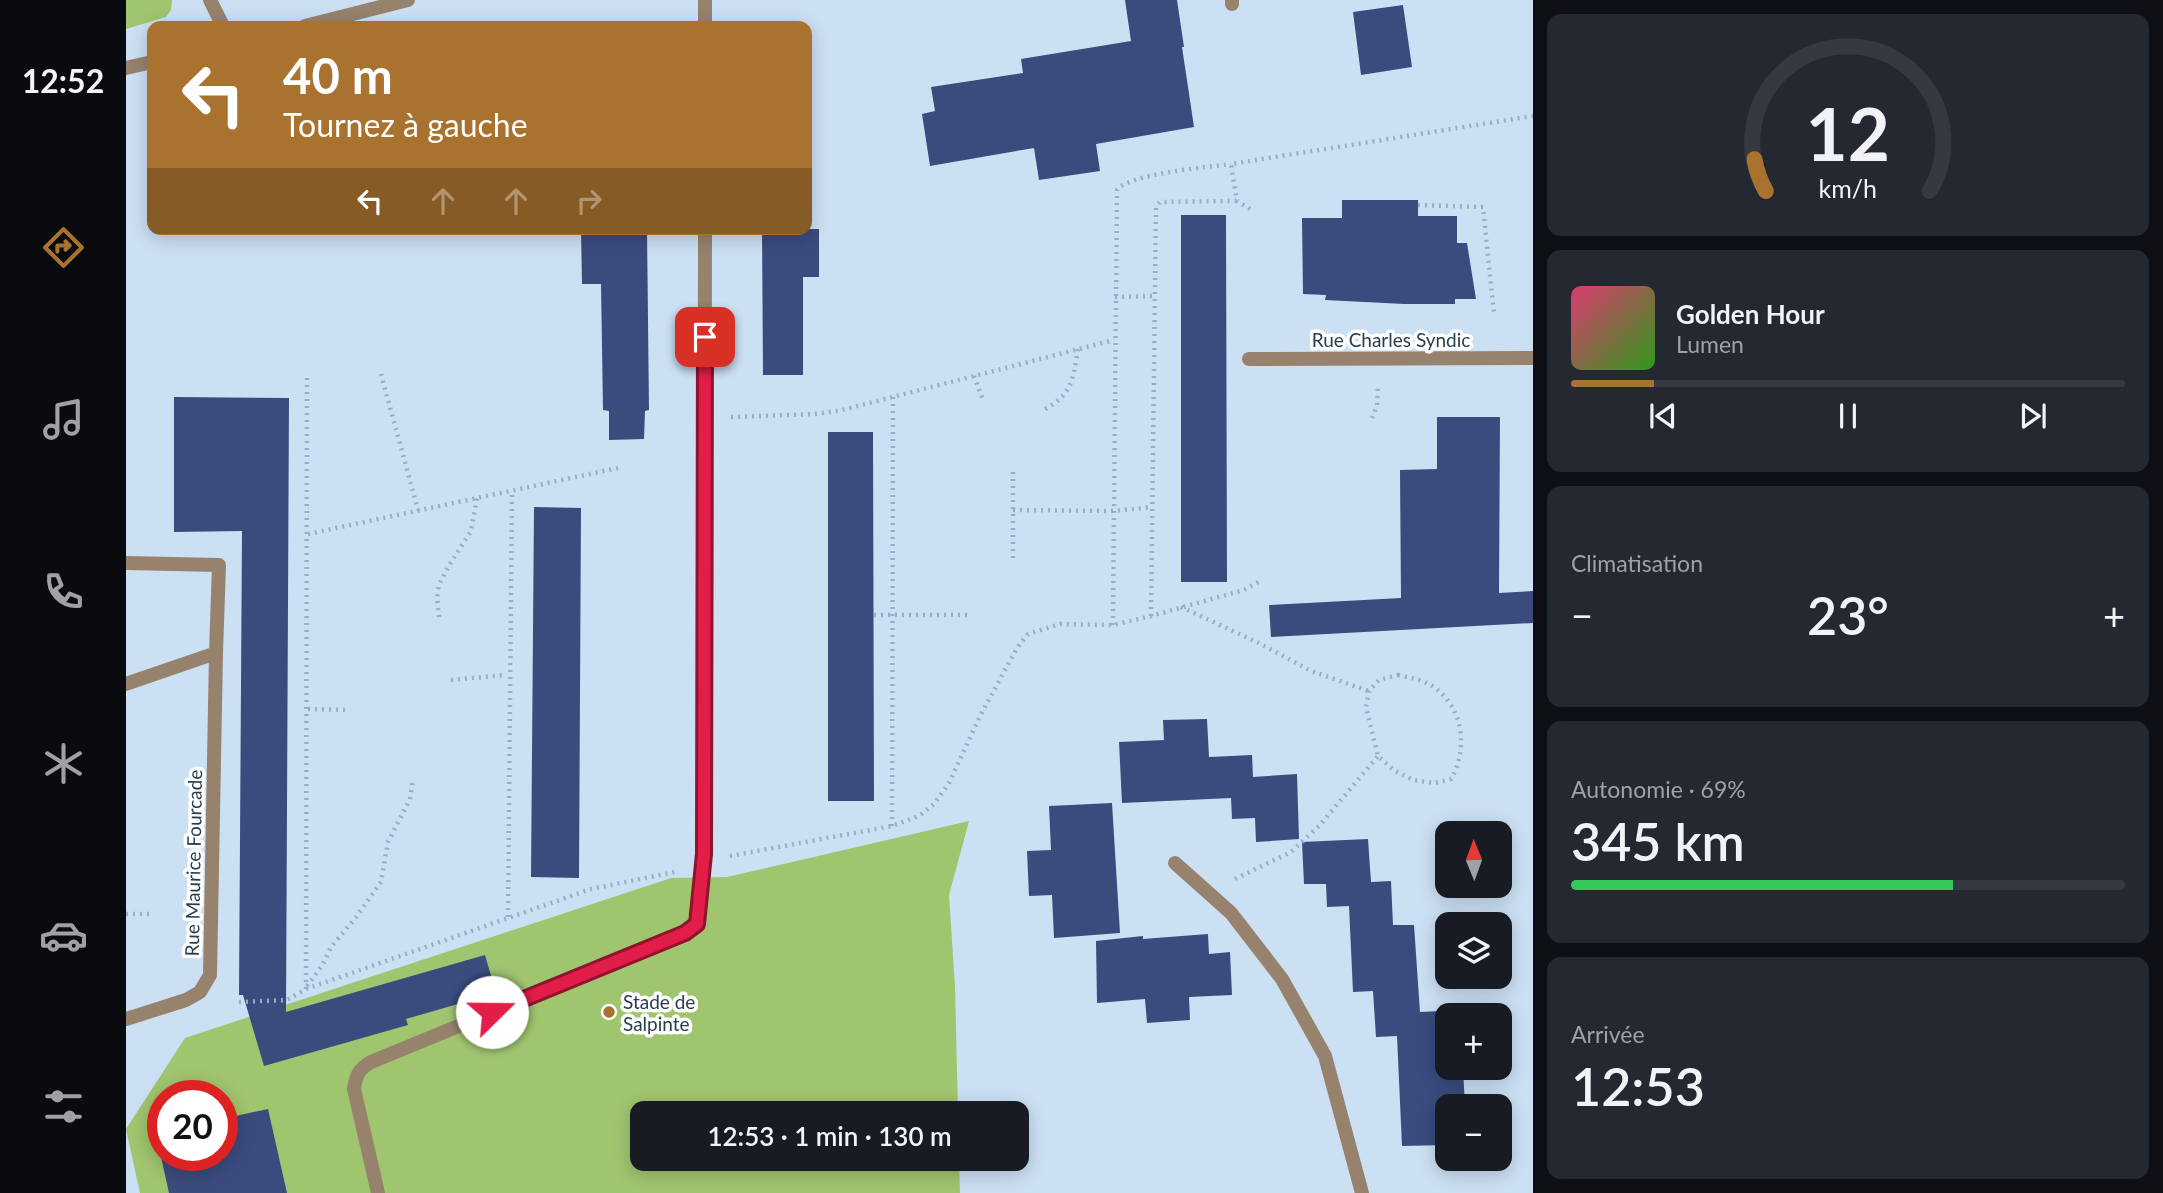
<!DOCTYPE html>
<html lang="fr">
<head>
<meta charset="utf-8">
<style>
  body { margin:0; font-family:Lato,sans-serif; background:#242831; color:#f1f3f6; height:100vh; display:flex; flex-direction:column; font-size:26px; white-space:nowrap }
  * { box-sizing:border-box; margin:0 }
  p { font-size:23px; color:#9ea1a6 }
  .icon { flex:none; width:38px; height:38px; fill:none; stroke:currentColor; stroke-width:2; stroke-linecap:round; stroke-linejoin:round }
  .map { position:relative; flex:1; overflow:hidden }
  .drawer { display:flex; flex-direction:column; gap:14px; padding:14px; background:#0d0f14; width:630px }
  .drawer>* { flex:none }
  .hud { position:absolute; left:21px; top:21px; width:665px; height:214px; border-radius:14px; box-shadow:0 4px 18px #0003; background:#a9722f; color:#fff; overflow:hidden }
  .needle { width:46px; rotate:359deg }
  .controls { position:absolute; left:1309px; top:821px; display:grid; gap:14px }
  .controls a { display:grid; place-items:center; width:77px; height:77px; border-radius:14px; background:#171b24; box-shadow:0 4px 18px #0003; font-size:35px }
  .speed { position:absolute; left:21px; top:1080px; display:flex; gap:14px; font-size:35px; font-weight:700; text-align:center }
  .speed>* { display:grid; place-content:center; width:91px; height:91px; border-radius:50%; background:#171b24; box-shadow:0 4px 18px #0003; line-height:1 }
  .speed .limit { border:10px solid #d22; background:#fff; color:#111 }
  .pin { position:absolute; display:grid; place-items:center; width:60px; height:60px; color:#fff; margin:-30px; border-radius:14px; box-shadow:0 4px 10px #0006 }
  .me { position:absolute; width:77px; margin:-38px; rotate:68deg; stroke-linejoin:round; filter:drop-shadow(0 0 5px #0008) }
  .turn { display:flex; align-items:center; gap:24px; height:147px; padding:0 21px; font-size:32px }
  .turn .icon { width:91px; height:91px; stroke-width:2.5 }
  .turn b { display:block; font-size:49px; line-height:60px }
  .lanes { display:flex; align-items:center; height:66px; padding:0 21px; background:#0003; justify-content:center; gap:35px; direction:ltr }
  .lanes .off { opacity:.35 }
  .big { font-size:52px; font-weight:600; line-height:1.1 }
  .drawer .card { flex:1; display:flex; flex-direction:column; justify-content:center; gap:10px; min-width:0; padding:0 24px; border-radius:14px; background:#242831 }
  .drawer .dial { align-items:center; gap:0 }
  .dial svg { height:182px; overflow:visible; fill:none; stroke:#363941; stroke-width:7; stroke-linecap:round; text-anchor:middle }
  .dial text { fill:#f1f3f6; stroke:none }
  .song { display:flex; align-items:center; gap:21px }
  .cover { width:84px; height:84px; border-radius:10px; background:linear-gradient(135deg,hsl(340 70% 55%),hsl(110 70% 35%)) }
  .played { height:7px; border-radius:4px; background:linear-gradient(90deg,#a9722f 15%,#363941 15%) }
  .keys { display:flex; justify-content:space-around; direction:ltr }
  .heat { display:flex; justify-content:space-between; align-items:center; font-size:38px; direction:ltr }
  .charge { height:10px; border-radius:5px; background:linear-gradient(90deg,#34c759 69%,#363941 0) }
  .trip { position:absolute; left:504px; top:1101px; width:399px; height:70px; border-radius:14px; background:#171b24; box-shadow:0 4px 18px #0003; font-weight:600; line-height:70px; text-align:center }
  main { display:flex; flex:1; min-height:0 }
  .tabs { display:flex; flex-direction:column; width:126px; justify-content:space-around; align-items:center; background:#090b0e; color:#9ea1a6 }
  .tabs .icon { width:49px; height:49px }
  .tabs .selected { color:#a9722f }
  .tabs b { font-size:32px; color:#f1f3f6 }
  .map>svg:first-child { display:block }
  .green { fill:#a0c56f; fill-rule:evenodd }
  .building { fill:#3a4c7e }
  .lines { fill:none; stroke-linecap:round; stroke-linejoin:round }
  .path { stroke:#99aec2; stroke-width:4.5; stroke-dasharray:2 5; stroke-linecap:butt }
  .lane { stroke:#97826d; stroke-width:14 }
  .street { stroke:#97826d; stroke-width:14 }
  .route-casing { stroke:#92132f; stroke-width:18 }
  .route { stroke:#e11d48; stroke-width:12 }
  .poi-dot { fill:#a9722f; stroke:#fefefe; stroke-width:2.5 }
  .labels { text-anchor:middle; dominant-baseline:central; stroke-width:7; stroke-linejoin:round; paint-order:stroke }
  .street-label { font-size:19px; fill:#283d51; stroke:#fefefe }
  .poi-label { font-size:19px; fill:#283d51; stroke:#fefefe; text-anchor:start }
</style>
</head>
<body>
<main>
<nav class="tabs">
<b>12:52</b>
<svg class="icon selected" aria-label="directions" viewBox="0 0 24 24"><path d="M12 3l9 9-9 9-9-9zM9 14v-3h6M13 9l2 2-2 2"/></svg>
<svg class="icon" aria-label="music" viewBox="0 0 24 24"><path d="M9 18V5l10-2v13"/><circle cx="6" cy="18" r="3"/><circle cx="16" cy="16" r="3"/></svg>
<svg class="icon" aria-label="phone" viewBox="0 0 24 24"><path d="M5 4h4l2 5-3 2q2 4 5 5l2-3 5 2v4C11 20 4 13 5 4z"/></svg>
<svg class="icon" aria-label="climate" viewBox="0 0 24 24"><path d="M12 3v18M4 7l16 10M4 17L20 7"/></svg>
<svg class="icon" aria-label="car" viewBox="0 0 24 24"><path d="M5 17H2v-5l4-1 3-4h7l3 4 3 1v5h-3M9 17h6M6 11h13"/><circle cx="7" cy="17" r="2"/><circle cx="17" cy="17" r="2"/></svg>
<svg class="icon" aria-label="filters" viewBox="0 0 24 24"><path d="M4 7h16M4 17h16"/><circle cx="9" cy="7" r="2"/><circle cx="15" cy="17" r="2"/></svg>
</nav>
<div class="map">
<svg width="1407" height="1193" viewBox="0 0 1407 1193">
  <rect width="100%" height="100%" fill="#cce0f4"/>
  <path class="green" d="M0,0H46L45,10L40,17L0,29Z
    M843,821L823,895L829,986L832,1113H516V1158L833,1159L834,1193H14L0,1129L59,1038L545,878L601,877ZM37,1096H96V1155H37Z"/>
  <path class="building" d="M999,0H1051L1058,47H1056L1068,127L970,144L974,171L913,180L908,148L804,166L796,114L809,111L805,87L897,73L895,59L1005,41Z
    M1277,5L1286,67L1235,75L1227,12Z
    M1216,200H1292V216H1331V243H1341L1350,299H1329V304H1278L1199,300L1200,295L1177,294L1176,218H1216Z
    M1055,215H1100L1101,582H1055Z
    M455,229H521L523,410L519,411L518,439L483,440V411L477,410L475,284H456Z
    M636,229H693V277H677V375H637Z
    M48,397L163,398L160,1012L359,955L370,993L280,1019L282,1025L138,1066L117,995H113L116,531L48,532Z
    M1311,417H1374L1373,593L1407,591V623L1145,637L1143,605L1275,598L1274,470L1311,469Z
    M702,432H747L748,801H702Z
    M408,507L455,508L453,878L405,877Z
    M1081,719L1083,757L1126,755L1127,777L1171,774L1173,839L1130,842L1129,818L1106,819L1105,798L996,803L993,742L1038,740L1037,720Z
    M986,803L994,933L928,938L926,895L903,896L901,851L925,850L923,806Z
    M1242,839L1245,882L1265,881L1267,925H1288L1294,1012L1315,1011L1317,1058H1321V1068H1337L1339,1106H1321V1145L1276,1146L1271,1036L1250,1037L1247,991L1227,992L1223,906L1201,907L1200,884H1178L1176,842Z
    M1082,934L1083,954L1104,952L1106,995L1063,997L1064,1020L1021,1023L1019,999L971,1003L970,941L1017,936V939Z
    M142,1109L161,1193H43L30,1134L37,1132V1155H96V1119Z"/>
  <g class="lines">
    <path class="path" d="M1292,205L1357,207L1368,314
      M1124,209L1111,201L1105,164L1407,116
      M989,297L1029,296
      M255,374L292,510
      M848,376L857,400
      M919,409C947,394 947,378 952,349
      M605,417L689,414L716,410L988,340
      M1246,418L1251,405L1252,385
      M887,472V559
      M887,510L988,511L1026,507
      M182,534L492,468
      M1055,607L1133,643L1185,671L1243,691
      M748,615H844
      M1025,616L1030,207L1034,202L1111,201
      M313,617L311,597L313,585L322,567L345,531L351,498
      M987,625L991,190C1002,174 1082,167 1105,164
      M1272,675C1285,678 1299,680 1309,688C1338,709 1342,750 1325,779L1309,783L1287,780L1269,771L1252,756L1240,707L1243,691L1253,680Z
      M325,680L379,675
      M182,709L220,710
      M766,826L767,396
      M604,856L766,826L793,816L808,804L823,783L855,714L891,648L902,634L934,624L987,625L1025,616L1118,590L1136,580
      M1109,879L1165,852L1193,826L1252,756
      M0,914H27
      M382,917L386,490
      M181,986L197,964L205,947L231,916L255,882L262,842L284,799L287,779
      M180,989L181,373
      M113,1002L161,1000L180,989L465,889L549,872"/>
    <path class="lane" d="M252,1193L228,1089C230,1075 233,1069 245,1062L559,933L571,924L578,854"/>
    <path class="street" d="M84,0L97,26
      M1106,0V4
      M179,26L282,0
      M579,26V0
      M0,68L26,62
      M1123,359L1407,358
      M0,563L93,565L90,653L0,684
      M578,854L579,229
      M1049,863L1105,913L1156,979L1199,1056L1236,1193
      M0,1019L60,1000L74,992L84,975L90,653"/>
  </g>
  <g class="lines">
    <g class="route-casing">
      <path id="route" d="M366,1012L559,933L571,924L578,854L579,337"/>
    </g>
    <use href="#route" class="route"/>
  </g>
  <circle class="poi-dot" cx="483" cy="1012" r="7"/>
  <g class="labels">
    <g class="street-label">
      <text x="1265" y="339">Rue Charles Syndic</text>
      <text transform="translate(67 863) rotate(-89)">Rue Maurice Fourcade</text>
    </g>
    <g class="poi-label">
      <text x="497" y="1001">Stade de<tspan x="497" dy="22">Salpinte</tspan></text>
    </g>
  </g>
</svg>
<div class="controls">
<a><svg class="needle" viewBox="-14 -14 28 28"><path d="M0-13l5 13h-10z" fill="#e53935"/><path d="M0 13l5-13h-10z" fill="#9ea1a6"/></svg></a>
<a><svg class="icon" aria-label="layers" viewBox="0 0 24 24"><path d="M12 4l9 5-9 5-9-5zM3 14l9 5 9-5"/></svg></a>
<a>+</a>
<a>−</a>
</div>
<div class="speed"><div class="limit">20</div></div>
<div class="pin" style="left:579px;top:337px;background:#d93025"><svg class="icon" aria-label="arrive" viewBox="0 0 24 24"><path d="M6 21V4h12l-3 4 3 4H6"/></svg></div>
<svg class="me" style="left:366px;top:1012px" viewBox="-20 -20 40 40"><circle r="19" fill="#fff"/><path d="M0-13L10 11 0 6-10 11z" fill="#e11d48"/></svg>
<div class="trip">12:53 · 1 min · 130 m</div>
<div class="hud">
<div class="turn"><svg class="icon" aria-label="left" viewBox="0 0 24 24"><path d="M17 20v-9H6M10 6l-5 5 5 5"/></svg><div><b>40 m</b>Tournez à gauche</div></div>
<div class="lanes"><svg class="icon" aria-label="left" viewBox="0 0 24 24"><path d="M17 20v-9H6M10 6l-5 5 5 5"/></svg><svg class="icon off" aria-label="ahead" viewBox="0 0 24 24"><path d="M12 20V5M6 11l6-6 6 6"/></svg><svg class="icon off" aria-label="ahead" viewBox="0 0 24 24"><path d="M12 20V5M6 11l6-6 6 6"/></svg><svg class="icon off" aria-label="right" viewBox="0 0 24 24"><path d="M7 20v-9h11M14 6l5 5-5 5"/></svg></div>
</div>
</div>
<section class="drawer">
<div class="card dial"><svg viewBox="0 0 100 80">
<path d="M14 69A42 42 0 1 1 86 69"/>
<path d="M14 69A42 42 0 0 1 9 55" stroke="#a9722f"/>
<text x="50" y="56" font-size="32" font-weight="700">12</text>
<text x="50" y="72" font-size="11">km/h</text>
</svg></div>
<div class="card">
<div class="song"><i class="cover"></i><div><b>Golden Hour</b><p>Lumen</p></div></div>
<div class="played"></div>
<div class="keys"><svg class="icon" aria-label="previous" viewBox="0 0 24 24"><path d="M18 5L8 12l10 7zM5 5v14"/></svg><svg class="icon" aria-label="pause" viewBox="0 0 24 24"><path d="M8 5v14M16 5v14"/></svg><svg class="icon" aria-label="next" viewBox="0 0 24 24"><path d="M6 5l10 7-10 7zM19 5v14"/></svg></div>
</div>
<div class="card"><p>Climatisation</p>
<div class="heat"><a>−</a><b class="big">23°</b><a>+</a></div>
</div>
<div class="card"><p>Autonomie · 69%</p><b class="big">345 km</b><div class="charge"></div></div>
<div class="card"><p>Arrivée</p><b class="big">12:53</b></div>
</section>
</main>
</body>
</html>
